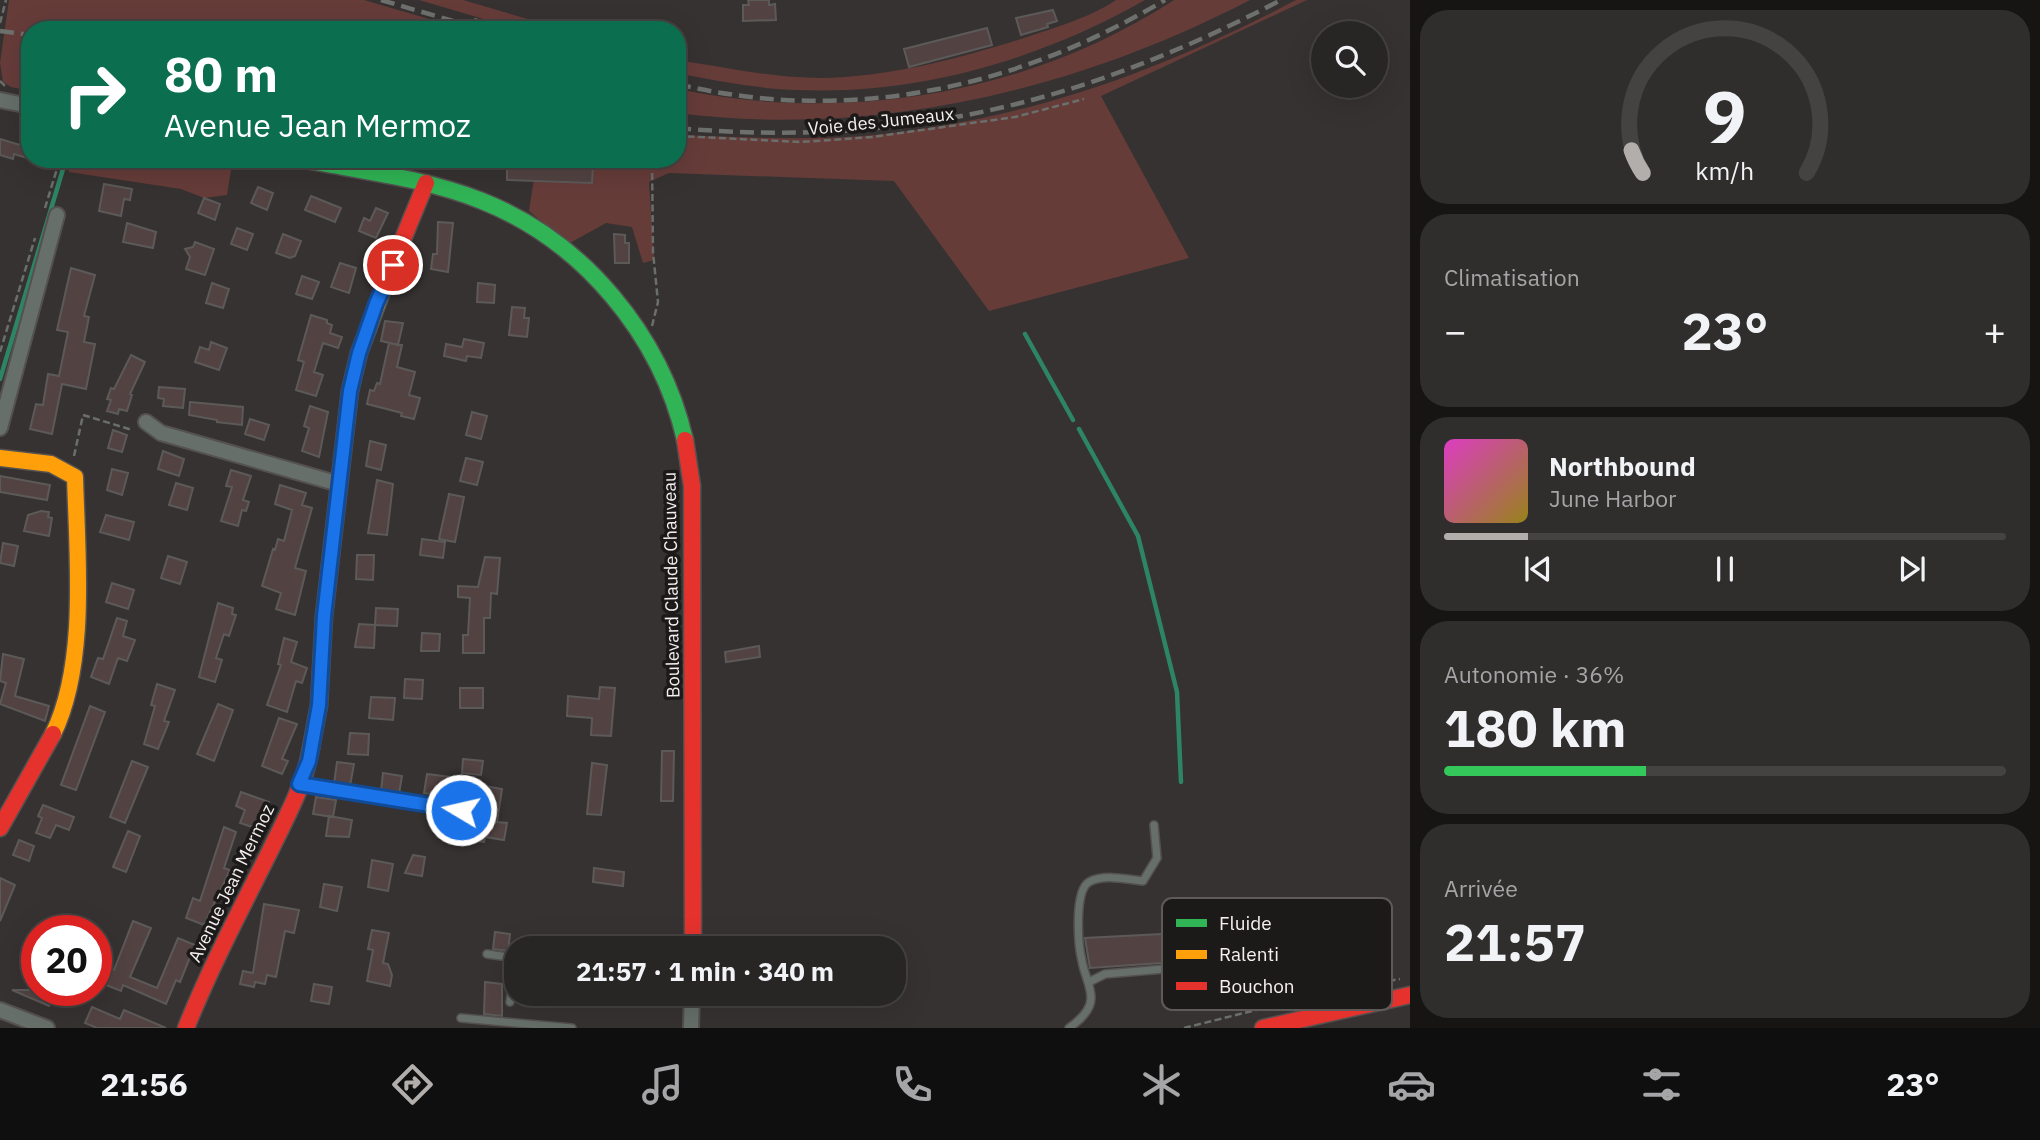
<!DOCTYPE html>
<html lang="fr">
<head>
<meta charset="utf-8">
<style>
  body { margin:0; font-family:"IBM Plex Sans",sans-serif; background:#302e2d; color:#f1f3f6; height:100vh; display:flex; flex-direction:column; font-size:26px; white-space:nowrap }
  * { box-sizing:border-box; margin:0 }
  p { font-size:23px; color:#a5a5a7 }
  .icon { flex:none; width:38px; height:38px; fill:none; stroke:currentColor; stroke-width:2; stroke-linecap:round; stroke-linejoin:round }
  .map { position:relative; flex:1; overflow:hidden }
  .drawer { display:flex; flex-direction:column; gap:10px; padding:10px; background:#161514; width:630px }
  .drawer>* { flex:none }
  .banner { position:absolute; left:21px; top:21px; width:665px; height:147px; border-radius:28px; box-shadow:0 7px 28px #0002,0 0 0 2px #444342; background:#0b6e4f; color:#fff; overflow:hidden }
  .fabs { position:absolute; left:1311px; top:21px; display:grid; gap:14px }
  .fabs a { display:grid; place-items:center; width:77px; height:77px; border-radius:50%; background:#282625; box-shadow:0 7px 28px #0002,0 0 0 2px #444342; font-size:35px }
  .speed { position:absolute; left:21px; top:915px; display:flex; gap:14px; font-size:35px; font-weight:700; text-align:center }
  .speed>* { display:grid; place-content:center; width:91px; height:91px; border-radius:50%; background:#282625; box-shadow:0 7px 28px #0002,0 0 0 2px #444342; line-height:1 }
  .speed .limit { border:10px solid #d22; background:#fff; color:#111 }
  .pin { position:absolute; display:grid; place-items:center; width:60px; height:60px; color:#fff; margin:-30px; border:4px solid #fff; border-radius:50%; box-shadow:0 2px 7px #0007 }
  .me { position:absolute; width:77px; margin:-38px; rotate:279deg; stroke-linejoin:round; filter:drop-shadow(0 0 5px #0008) }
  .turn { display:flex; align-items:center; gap:24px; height:147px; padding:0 28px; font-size:32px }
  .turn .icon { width:91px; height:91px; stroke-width:2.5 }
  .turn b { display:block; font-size:49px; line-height:60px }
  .big { font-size:52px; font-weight:800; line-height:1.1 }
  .drawer .card { flex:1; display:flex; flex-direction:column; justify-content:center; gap:10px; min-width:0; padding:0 24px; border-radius:28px; background:#302e2d }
  .drawer .dial { align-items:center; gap:0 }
  .dial svg { height:182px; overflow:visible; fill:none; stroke:#444342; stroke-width:7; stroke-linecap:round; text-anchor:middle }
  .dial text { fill:#f1f3f6; stroke:none }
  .song { display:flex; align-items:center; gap:21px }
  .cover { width:84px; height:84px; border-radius:10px; background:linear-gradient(135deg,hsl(310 70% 55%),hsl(50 70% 35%)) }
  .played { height:7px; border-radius:4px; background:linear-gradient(90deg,#b2aeac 15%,#444342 15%) }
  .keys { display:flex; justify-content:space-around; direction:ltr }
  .heat { display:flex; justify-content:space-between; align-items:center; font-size:38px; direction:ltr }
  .charge { height:10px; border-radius:5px; background:linear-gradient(90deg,#34c759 36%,#444342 0) }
  .trip { position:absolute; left:504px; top:936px; width:402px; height:70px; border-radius:28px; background:#282625; box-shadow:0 7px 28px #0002,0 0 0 2px #444342; font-weight:800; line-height:70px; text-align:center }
  .tabs { display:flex; height:112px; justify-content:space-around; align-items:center; background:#100f0f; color:#a5a5a7 }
  .tabs .icon { width:49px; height:49px }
  .tabs .current { color:#b2aeac }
  .tabs b { font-size:32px; color:#f1f3f6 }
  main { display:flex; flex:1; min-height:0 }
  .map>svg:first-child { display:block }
  .green { fill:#663c39 }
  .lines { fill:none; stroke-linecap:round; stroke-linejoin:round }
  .stream { stroke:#2d8565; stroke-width:4.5 }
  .building { fill:#524342; stroke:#5c5a59; stroke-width:2 }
  .lane-casing { stroke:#545150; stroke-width:10 }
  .street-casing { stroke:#545150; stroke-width:18 }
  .fast-casing { stroke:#545150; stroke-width:19 }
  .slow-casing { stroke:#545150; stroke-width:19 }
  .jam-casing { stroke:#545150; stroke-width:19 }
  .path { stroke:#6b6f6c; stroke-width:2.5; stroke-dasharray:7 3.5; stroke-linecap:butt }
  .lane { stroke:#666f6a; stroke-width:7 }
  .street { stroke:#666f6a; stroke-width:14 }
  .fast { stroke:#30b455; stroke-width:16 }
  .slow { stroke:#ff9f0a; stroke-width:16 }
  .jam { stroke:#e5322d; stroke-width:16 }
  .rail { stroke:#6d706d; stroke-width:4.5; stroke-dasharray:14 7; stroke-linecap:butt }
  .route-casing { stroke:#114b97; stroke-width:18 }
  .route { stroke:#1a73e8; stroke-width:12 }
  .labels { text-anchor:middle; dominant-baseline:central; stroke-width:7; stroke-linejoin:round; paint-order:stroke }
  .street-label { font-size:18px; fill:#f4f0ef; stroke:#1c1a19 }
  .key { fill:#1c1a19; stroke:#5d5a59; stroke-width:2 }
  .key-label { font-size:19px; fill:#f4f0ef }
</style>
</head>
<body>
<main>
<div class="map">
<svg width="1410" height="1028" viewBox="0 0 1410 1028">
  <rect width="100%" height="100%" fill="#363231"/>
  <path class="green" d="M9,0H364L467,30H30V91L11,87L3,82L0,63Z
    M419,0H463L565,30H521Z
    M1116,0H1145C1041,59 920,95 799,90C758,89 717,81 677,73V60C724,67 772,78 820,78C888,77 953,60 1018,40C1050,29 1088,19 1116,0Z
    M1174,0H1250C1075,91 874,138 677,113V89C846,124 1028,95 1174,0Z
    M1296,0H1307L1101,96L1189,258L989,311L894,181L669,173L649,182L654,260L643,263L632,227L606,223L568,244L529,211L537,159H677V135C743,137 808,141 874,135C1026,120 1161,71 1296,0Z
    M69,159H229L231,170L227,195L204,198L181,189L69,172Z"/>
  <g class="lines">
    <path class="stream" d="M1025,334L1073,420
      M0,379L66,159
      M1079,429L1138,536L1177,692L1181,782"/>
  </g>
  <path class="building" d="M748,0H769V5L775,4L776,20L743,21V5H749Z
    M1053,10L1057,21L1047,24L1048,27L1021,35L1016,18Z
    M987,28L992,45L909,67L904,49Z
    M0,139L30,148V159L14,154L13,159L0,155Z
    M507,159L593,163L592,183L507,180Z
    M104,184L132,189L130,200L124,199L121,216L99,211Z
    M258,187L273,193L267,210L251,203Z
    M311,196L341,208L335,222L305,210Z
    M204,198L220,204L215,220L198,213Z
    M376,208L388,213L376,238L359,231L364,218L370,221Z
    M438,222L453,223L448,272L431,269L433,254H437Z
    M127,223L156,232L153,248L123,242Z
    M237,228L253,234L247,250L231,244Z
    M283,234L301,241L295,256L290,258L276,253Z
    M614,234L625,235V243H629V263H615Z
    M195,242L214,249L205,275L186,269L190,257L185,249L193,247Z
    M340,263L356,268L349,293L331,287Z
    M71,268L95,275L84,316L89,317L84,342L95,344L86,389L62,384L52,434L30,429L36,404L43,405L48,374L59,376L68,332L57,330Z
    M302,276L319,282L312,299L296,294Z
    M212,283L229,289L223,308L206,303Z
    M478,283L495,285L494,303L477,302Z
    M512,307L525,308L524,318H529L527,337L509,335Z
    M311,315L327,320V323L332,325L330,333L342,337L338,348L323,343L314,372L323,375L316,396L296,390L304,362L298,360Z
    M385,321L403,323L398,345L381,341Z
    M464,339L484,343L481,358L467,356L466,361L444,356L446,344L462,347Z
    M211,342L227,348L219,370L195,362L200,347L209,350Z
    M389,343L402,345L397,367L415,372L409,395L420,398L414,419L401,416L402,413L367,404L370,390L374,391L377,383L380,384Z
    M131,355L145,362L130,394L132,395L127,411L119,409L118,414L107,411L111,400L107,399L111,388L114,389Z
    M159,387L185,389L183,408L163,406L164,399L158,398Z
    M190,402L243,407L242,425L217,422V420L189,415Z
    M310,406L328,412L319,457L302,451L309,428L304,426Z
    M472,412L487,416L481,439L466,435Z
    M250,419L269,425L264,440L245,434Z
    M113,430L127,435L122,452L108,448Z
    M370,441L386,445L381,470L366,466Z
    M163,451L184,459L179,476L158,469Z
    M466,458L483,462L477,485L460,481Z
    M112,469L128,473L122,495L107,490Z
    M231,470L251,476L243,500L249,502L246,511L242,510L238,526L221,521L232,487L226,486Z
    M0,476L50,485L47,500L0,492Z
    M377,480L393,484L387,535L368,533Z
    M176,483L193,488L187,510L169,505Z
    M280,485L306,493L302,505L312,508L295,568L306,571L295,615L276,609L281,593L262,586L273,549L275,550L278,539L284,541L292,510L275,504Z
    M449,494L464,497L455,542L439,539Z
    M41,511L49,512L48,517L52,518L49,536L24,531L28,515Z
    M106,515L134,522L129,540L100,532Z
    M422,539L445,542L443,558L420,555Z
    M3,543L18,546L14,566L0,563Z
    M357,555H374L373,580L356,579Z
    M168,556L187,562L180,584L161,578Z
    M485,557L500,558L497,594L491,593L490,618H484V653H463V635H468L470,598L458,597V586L478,587Z
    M112,583L134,590L128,609L106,602Z
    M218,603L233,608L232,614L236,615L229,636L224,634L216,658L222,660L215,682L199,677Z
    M376,608L398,609L397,626L375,625L374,648L355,647L359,624L375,625Z
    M117,618L127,621L123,636L135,640L127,661L118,658L109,684L91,677L98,658L103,659Z
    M422,633L440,634L439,651H421Z
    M284,638L297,642L291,662L307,668L302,683L296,681L287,712L267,705L281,665L278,664Z
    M759,646L760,657L726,662L725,652Z
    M3,654L24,659L15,696L49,706L45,721L0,704L6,683L0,681Z
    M405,679L423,680L422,699L404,698Z
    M157,684L175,690L164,721L169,722L158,749L144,744L155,706L151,705Z
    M600,687L615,688L611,736L591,735L592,718L567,716L568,696L599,699Z
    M460,688H483V708H460Z
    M371,697L395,698L393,720L369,718Z
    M218,704L233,710L214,761L197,754Z
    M90,706L105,712L76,790L61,785Z
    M279,718L297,724L282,759L288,761L282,774L262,766Z
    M350,733L369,734L368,755L348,754Z
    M662,751H674L673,801H661Z
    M463,759L483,761L481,775L462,773Z
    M132,761L148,767L125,823L110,817Z
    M337,762L354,764L350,786L334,784Z
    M592,763L607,765L601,815L587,814Z
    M383,773L402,776L399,794L381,791Z
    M427,774L452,777L449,797L424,793Z
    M485,786L502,789L497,822L507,823L504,840L485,837L484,842L471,840L475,818L480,819Z
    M241,792L269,802L258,829L240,823L245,810L236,806Z
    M316,797L336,800L333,817L313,814Z
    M43,805L74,817L69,830L56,825L50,838L36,833L42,818L38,816Z
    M329,816L352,820L349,837L326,836Z
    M224,827L236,832L224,868L230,870L204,925L186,918L193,898L200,901Z
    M128,831L140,836L126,872L113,867Z
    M19,840L34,846L29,861L13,855Z
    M413,855L425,857L422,876L405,873Z
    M372,860L393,864L388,891L368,887Z
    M594,868L624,872L623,886L593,882Z
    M0,878L15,885L0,921Z
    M324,884L342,887L337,911L320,907Z
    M264,904L299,910L294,933L285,931L276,977L267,975L265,984L255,982L254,987L240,984L243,971L253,973Z
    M133,921L151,928L130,977L157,988L178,938L195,945L180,982L176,980L166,1004L123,985L121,991L96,981V962L114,970Z
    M372,930L389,933L383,963L388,964L392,975L390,986L367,981L373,950L368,949Z
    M495,932L510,934L508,951L493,949Z
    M1181,933L1183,964L1175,962L1090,968L1085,938Z
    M485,982L502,984V1016L484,1014Z
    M314,984L332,987L329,1004L311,1001Z
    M12,990H55L49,1006Z
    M92,1007L120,1019L124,1010L166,1028H97L85,1023Z"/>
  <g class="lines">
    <g class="lane-casing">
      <path id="lane" d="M299,785L461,810
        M487,954L516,958
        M1089,982L1105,974L1176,968
        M510,1002L516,967
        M461,1018L572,1028
        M1069,1028C1079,1021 1091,1011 1091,998C1091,985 1084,974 1082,961C1078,945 1074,891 1089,882C1103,874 1128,879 1143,881L1157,858L1154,825"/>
    </g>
    <g class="street-casing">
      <path id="street" d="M0,100L30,106
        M146,422L161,433L339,484
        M0,428L57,215
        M0,1010L47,1028
        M691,1028L692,994"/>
    </g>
    <g class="fast-casing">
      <path id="fast" d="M300,159C361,171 424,178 482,201C583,241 661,335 685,440"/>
    </g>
    <g class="slow-casing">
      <path id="slow" d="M0,458L51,464L75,477C77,554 88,663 53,734
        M311,748L319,705L324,616L350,391L359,353L389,273"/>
    </g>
    <g class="jam-casing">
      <path id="jam" d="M389,273L426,183
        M685,440L692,486L693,948
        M0,828L53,734
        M186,1028C210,968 240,911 269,853C285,820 305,784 311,748
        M1263,1028L1410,995"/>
    </g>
    <path class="path" d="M0,23L6,0
      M0,81L6,87
      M677,136L801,142L872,137L1015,117L1084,99
      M45,208L60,159
      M652,326L658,302L653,252L652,159
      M0,352L35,238
      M74,456L83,415L129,429L133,427
      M1184,1028L1332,991L1400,979"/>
    <use href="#lane" class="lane"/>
    <use href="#street" class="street"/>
    <use href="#fast" class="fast"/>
    <use href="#slow" class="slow"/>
    <use href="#jam" class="jam"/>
    <path class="rail" d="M381,0L484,30
      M474,20L506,30
      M0,31L30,35
      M677,84C848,125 1015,89 1165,0
      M677,128C902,148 1082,104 1281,0"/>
  </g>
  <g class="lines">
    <g class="route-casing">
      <path id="route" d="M393,265L376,304L359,353L350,391L324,616L319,705L309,761L299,784L461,810"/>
    </g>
    <use href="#route" class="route"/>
  </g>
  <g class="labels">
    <g class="street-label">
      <text transform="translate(881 121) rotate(-6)">Voie des Jumeaux</text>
      <text transform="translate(671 585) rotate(-91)">Boulevard Claude Chauveau</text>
      <text transform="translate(231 883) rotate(-64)">Avenue Jean Mermoz</text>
    </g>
  </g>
  <rect x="1162" y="898" width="230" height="112" rx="10" class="key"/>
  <rect x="1176" y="919" width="31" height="8" fill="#30b455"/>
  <rect x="1176" y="950" width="31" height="9" fill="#ff9f0a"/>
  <rect x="1176" y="982" width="31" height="8" fill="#e5322d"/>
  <g class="key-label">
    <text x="1219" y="930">Fluide</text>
    <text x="1219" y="961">Ralenti</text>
    <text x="1219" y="993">Bouchon</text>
  </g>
</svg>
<div class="fabs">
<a><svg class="icon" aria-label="search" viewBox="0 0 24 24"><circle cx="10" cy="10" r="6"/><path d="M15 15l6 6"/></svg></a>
</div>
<div class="speed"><div class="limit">20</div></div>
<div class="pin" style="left:393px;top:265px;background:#d93025"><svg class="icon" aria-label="arrive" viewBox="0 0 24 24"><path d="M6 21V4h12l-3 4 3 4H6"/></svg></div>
<svg class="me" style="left:461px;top:810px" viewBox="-20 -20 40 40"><circle r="17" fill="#1a73e8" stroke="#fff" stroke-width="3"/><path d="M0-11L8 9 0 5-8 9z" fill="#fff"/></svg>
<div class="trip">21:57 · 1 min · 340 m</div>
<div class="banner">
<div class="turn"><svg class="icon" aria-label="right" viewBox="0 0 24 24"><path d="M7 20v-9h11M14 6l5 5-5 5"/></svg><div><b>80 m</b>Avenue Jean Mermoz</div></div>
</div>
</div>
<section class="drawer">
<div class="card dial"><svg viewBox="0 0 100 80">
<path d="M14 69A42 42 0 1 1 86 69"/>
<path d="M14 69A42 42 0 0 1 9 59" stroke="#b2aeac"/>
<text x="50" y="56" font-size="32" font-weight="700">9</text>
<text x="50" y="72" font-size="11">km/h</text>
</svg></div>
<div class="card"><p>Climatisation</p>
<div class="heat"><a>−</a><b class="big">23°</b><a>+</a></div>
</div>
<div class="card">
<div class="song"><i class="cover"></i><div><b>Northbound</b><p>June Harbor</p></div></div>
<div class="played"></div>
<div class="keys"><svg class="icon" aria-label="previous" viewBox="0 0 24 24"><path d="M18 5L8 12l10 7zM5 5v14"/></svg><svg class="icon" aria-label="pause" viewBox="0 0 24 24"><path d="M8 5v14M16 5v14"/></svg><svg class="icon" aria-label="next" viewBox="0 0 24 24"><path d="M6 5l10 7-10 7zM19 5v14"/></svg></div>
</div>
<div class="card"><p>Autonomie · 36%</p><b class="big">180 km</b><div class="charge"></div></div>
<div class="card"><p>Arrivée</p><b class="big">21:57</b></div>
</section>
</main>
<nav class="tabs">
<b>21:56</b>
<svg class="icon current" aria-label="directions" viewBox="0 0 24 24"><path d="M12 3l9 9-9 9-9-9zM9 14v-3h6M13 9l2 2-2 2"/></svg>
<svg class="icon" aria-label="music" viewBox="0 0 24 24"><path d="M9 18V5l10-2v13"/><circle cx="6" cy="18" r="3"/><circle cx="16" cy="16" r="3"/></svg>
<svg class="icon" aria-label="phone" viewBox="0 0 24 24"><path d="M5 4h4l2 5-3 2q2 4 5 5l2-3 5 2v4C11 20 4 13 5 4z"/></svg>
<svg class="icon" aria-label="climate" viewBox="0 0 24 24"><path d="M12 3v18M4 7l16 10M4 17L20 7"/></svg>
<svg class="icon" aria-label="car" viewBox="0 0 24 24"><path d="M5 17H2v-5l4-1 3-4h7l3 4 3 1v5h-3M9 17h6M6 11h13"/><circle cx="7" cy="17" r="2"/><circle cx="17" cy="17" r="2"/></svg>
<svg class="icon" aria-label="filters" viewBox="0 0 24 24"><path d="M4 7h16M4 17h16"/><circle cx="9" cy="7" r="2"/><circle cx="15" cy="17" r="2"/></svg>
<b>23°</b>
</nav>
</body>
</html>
